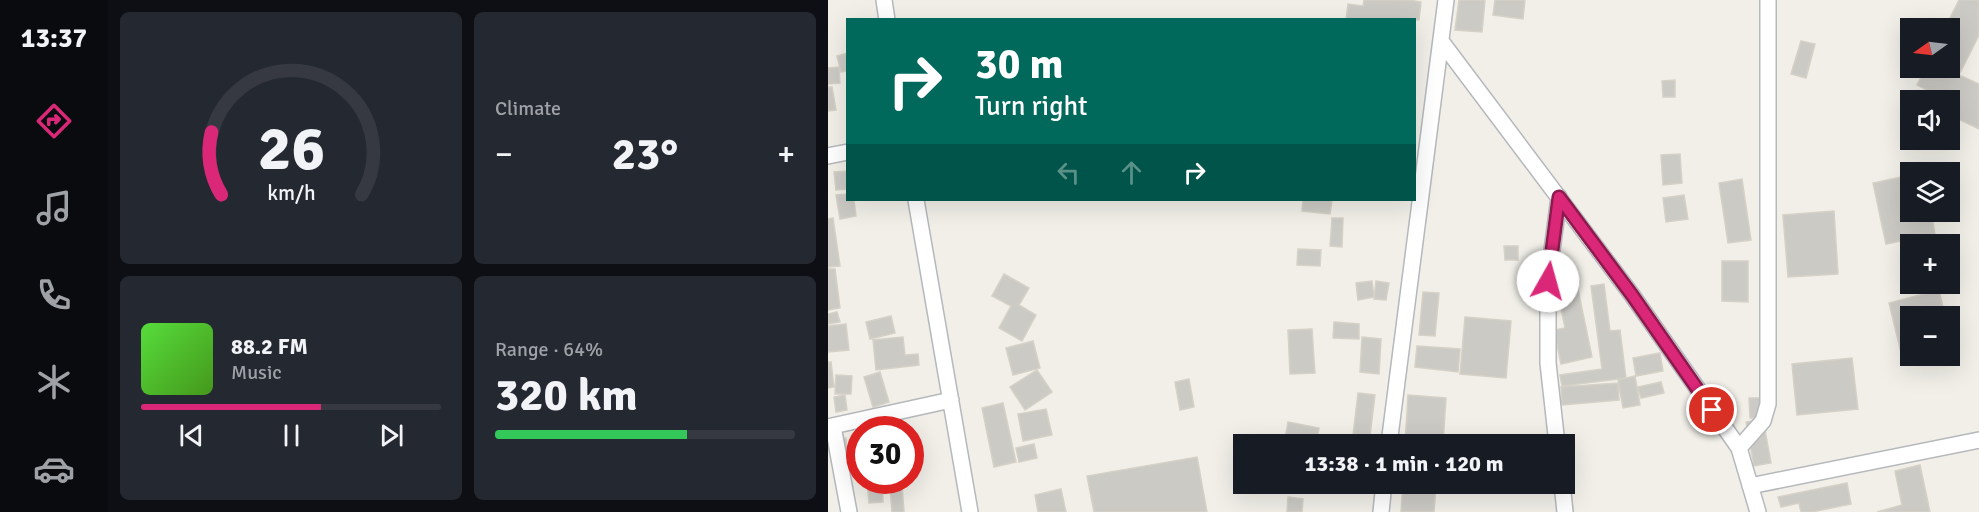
<!DOCTYPE html>
<html lang="en">
<head>
<meta charset="utf-8">
<style>
  body { margin:0; font-family:Signika,sans-serif; background:#242831; color:#f1f3f6; height:100vh; display:flex; flex-direction:column; font-size:22px; white-space:nowrap }
  * { box-sizing:border-box; margin:0 }
  p { font-size:20px; color:#9ea1a6 }
  .icon { flex:none; width:33px; height:33px; fill:none; stroke:currentColor; stroke-width:2; stroke-linecap:round; stroke-linejoin:round }
  .map { position:relative; flex:1; overflow:hidden }
  .panel { display:flex; flex-direction:column; gap:12px; padding:12px; background:#0d0f14; width:720px }
  .panel>* { flex:none }
  .guide { position:absolute; left:18px; top:18px; width:570px; height:183px; border-radius:0px; box-shadow:0 6px 24px #0002; background:#00695c; color:#fff; overflow:hidden }
  .needle { width:39px; rotate:256deg }
  .controls { position:absolute; left:1072px; top:18px; display:grid; gap:12px }
  .controls a { display:grid; place-items:center; width:60px; height:60px; border-radius:0px; background:#171b24; box-shadow:0 6px 24px #0002; font-size:30px }
  .speed { position:absolute; left:18px; top:416px; display:flex; gap:12px; font-size:30px; font-weight:700; text-align:center }
  .speed>* { display:grid; place-content:center; width:78px; height:78px; border-radius:50%; background:#171b24; box-shadow:0 6px 24px #0002; line-height:1 }
  .speed .limit { border:9px solid #d22; background:#fff; color:#111 }
  .pin { position:absolute; display:grid; place-items:center; width:51px; height:51px; color:#fff; margin:-26px; border:3px solid #fff; border-radius:50%; box-shadow:0 2px 6px #0007 }
  .me { position:absolute; width:66px; margin:-33px; rotate:7deg; stroke-linejoin:round; filter:drop-shadow(0 0 4px #0008) }
  .turn { display:flex; align-items:center; gap:21px; height:126px; padding:0 30px; font-size:27px }
  .turn .icon { width:78px; height:78px; stroke-width:2.5 }
  .turn b { display:block; font-size:42px; line-height:51px }
  .lanes { display:flex; align-items:center; height:57px; padding:0 30px; background:#0003; justify-content:center; gap:30px; direction:ltr }
  .lanes .off { opacity:.35 }
  .big { font-size:45px; font-weight:800; line-height:1.1 }
  .panel .tile { flex:1; display:flex; flex-direction:column; justify-content:center; gap:9px; min-width:0; padding:0 21px; border-radius:9px; background:#242831 }
  .panel .dial { align-items:center; gap:0 }
  .dial svg { height:156px; overflow:visible; fill:none; stroke:#363941; stroke-width:7; stroke-linecap:round; text-anchor:middle }
  .dial text { fill:#f1f3f6; stroke:none }
  .song { display:flex; align-items:center; gap:18px }
  .cover { width:72px; height:72px; border-radius:9px; background:linear-gradient(135deg,hsl(110 70% 55%),hsl(100 70% 35%)) }
  .played { height:6px; border-radius:3px; background:linear-gradient(90deg,#db2777 60%,#363941 60%) }
  .keys { display:flex; justify-content:space-around; direction:ltr }
  .heat { display:flex; justify-content:space-between; align-items:center; font-size:33px; direction:ltr }
  .charge { height:9px; border-radius:4px; background:linear-gradient(90deg,#34c759 64%,#363941 0) }
  .panel .tiles { flex:1; display:grid; gap:12px; grid-template-columns:repeat(2,1fr) }
  .trip { position:absolute; left:405px; top:434px; width:342px; height:60px; border-radius:0px; background:#171b24; box-shadow:0 6px 24px #0002; font-weight:800; line-height:60px; text-align:center }
  main { display:flex; flex:1; min-height:0 }
  .dock { display:flex; flex-direction:column; width:108px; justify-content:space-around; align-items:center; background:#090b0e; color:#9ea1a6 }
  .dock .icon { width:42px; height:42px }
  .dock .active { color:#db2777 }
  .dock b { font-size:27px; color:#f1f3f6 }
  .map>svg:first-child { display:block }
  .building { fill:#cccac5; stroke:#d6d1c6; stroke-width:1.5 }
  .lines { fill:none; stroke-linecap:round; stroke-linejoin:round }
  .minor-casing { stroke:#b5b8bc; stroke-width:18 }
  .minor { stroke:#fff; stroke-width:15 }
  .route-casing { stroke:#8e194d; stroke-width:15 }
  .route { stroke:#db2777; stroke-width:10 }
</style>
</head>
<body>
<main>
<nav class="dock">
<b>13:37</b>
<svg class="icon active" aria-label="directions" viewBox="0 0 24 24"><path d="M12 3l9 9-9 9-9-9zM9 14v-3h6M13 9l2 2-2 2"/></svg>
<svg class="icon" aria-label="music" viewBox="0 0 24 24"><path d="M9 18V5l10-2v13"/><circle cx="6" cy="18" r="3"/><circle cx="16" cy="16" r="3"/></svg>
<svg class="icon" aria-label="phone" viewBox="0 0 24 24"><path d="M5 4h4l2 5-3 2q2 4 5 5l2-3 5 2v4C11 20 4 13 5 4z"/></svg>
<svg class="icon" aria-label="climate" viewBox="0 0 24 24"><path d="M12 3v18M4 7l16 10M4 17L20 7"/></svg>
<svg class="icon" aria-label="car" viewBox="0 0 24 24"><path d="M5 17H2v-5l4-1 3-4h7l3 4 3 1v5h-3M9 17h6M6 11h13"/><circle cx="7" cy="17" r="2"/><circle cx="17" cy="17" r="2"/></svg>
</nav>
<section class="panel">
<div class="tiles">
<div class="tile dial"><svg viewBox="0 0 100 80">
<path d="M14 69A42 42 0 1 1 86 69"/>
<path d="M14 69A42 42 0 0 1 9 37" stroke="#db2777"/>
<text x="50" y="56" font-size="32" font-weight="700">26</text>
<text x="50" y="72" font-size="11">km/h</text>
</svg></div>
<div class="tile"><p>Climate</p>
<div class="heat"><a>−</a><b class="big">23°</b><a>+</a></div>
</div>
<div class="tile">
<div class="song"><i class="cover"></i><div><b>88.2 FM</b><p>Music</p></div></div>
<div class="played"></div>
<div class="keys"><svg class="icon" aria-label="previous" viewBox="0 0 24 24"><path d="M18 5L8 12l10 7zM5 5v14"/></svg><svg class="icon" aria-label="pause" viewBox="0 0 24 24"><path d="M8 5v14M16 5v14"/></svg><svg class="icon" aria-label="next" viewBox="0 0 24 24"><path d="M6 5l10 7-10 7zM19 5v14"/></svg></div>
</div>
<div class="tile"><p>Range · 64%</p><b class="big">320 km</b><div class="charge"></div></div>
</div>
</section>
<div class="map">
<svg width="1151" height="512" viewBox="0 0 1151 512">
  <rect width="100%" height="100%" fill="#f1efe8"/>
  <path class="building" d="M536,0H581L593,2L591,20H518L520,4L535,6Z
    M631,0H657L654,32L627,30Z
    M667,0H697L695,19L665,15Z
    M1131,0H1151V35L1131,75L1151,84V129L1122,115V100H1113L1114,98L1089,85L1098,68H1122V28H1117Z
    M973,41L987,44L978,78L963,74Z
    M20,53V71L13,72L9,56Z
    M11,67L12,83L0,84V68Z
    M847,80V97H835L834,81Z
    M0,87H4L8,110L0,111Z
    M852,154L854,183L835,185L833,155Z
    M20,171V189L8,190L6,172Z
    M1083,175V212H1103L1107,234L1058,244L1045,183Z
    M914,179L923,240L900,243L891,183Z
    M20,194V200H26L28,216L12,219L8,195Z
    M856,195L860,219L838,222L835,198Z
    M475,200H504L502,214L474,211Z
    M1006,211L1010,274L960,277L955,215Z
    M5,218L12,266L0,267V219Z
    M504,218H515L514,247L502,246Z
    M676,246H690V260H677Z
    M470,249L493,250L492,266L469,265Z
    M894,261H920V302L894,301Z
    M0,269H7L12,308L0,310Z
    M176,274L201,288L191,305L208,315L194,341L171,328L183,306L164,296Z
    M544,281L546,297L530,300L528,283Z
    M548,281L561,283L558,300L546,299Z
    M776,284L782,331L792,330L798,378L734,386L732,375L774,369L763,286Z
    M750,289L764,357L733,364L726,330L737,328L730,293Z
    M1111,290L1117,316H1083V356H1115L1076,365L1061,303Z
    M595,292L611,293L607,336L591,335Z
    M9,312L12,322L0,324V314Z
    M63,316L67,333L42,339L38,322Z
    M637,317L683,321L678,378L632,374Z
    M506,322L531,324V339L505,338Z
    M18,324L21,350L0,352V326Z
    M484,329L487,373L462,374L460,330Z
    M75,337L77,355L90,354L91,365L48,370L45,340Z
    M534,337L553,339L551,374L532,372Z
    M205,341L212,368L185,375L178,348Z
    M589,346L632,349L630,372L587,367Z
    M832,353L835,371L808,376L805,358Z
    M1024,358L1030,409L969,415L964,364Z
    M0,362H3L6,387L0,388Z
    M209,370L224,392L197,410L182,387Z
    M52,372L61,402L45,407L36,377Z
    M8,375L24,376L23,394H7Z
    M807,376L812,405L795,408L790,380Z
    M361,379L366,407L352,410L347,382Z
    M833,382L836,393L813,398L810,387Z
    M790,383L791,400L734,405L733,387Z
    M530,393L547,395L541,444H524Z
    M17,395L19,410L8,412L6,397Z
    M580,395L618,398L615,444H577Z
    M921,398H939V418H922Z
    M175,403L188,462L166,467L154,408Z
    M218,409L224,435L195,441L190,414Z
    M935,419L943,463L926,466L918,422Z
    M460,422L491,428L488,444H456Z
    M18,438L20,460L32,459V470L11,472L8,439Z
    M206,444L209,458L191,462L188,448Z
    M369,457L379,512H266L259,476Z
    M1092,465L1102,512H1049L1074,505L1067,471Z
    M39,480H54L55,502L41,503Z
    M446,483H477L476,492L445,488Z
    M575,483L608,485L606,512H573Z
    M1019,483L1023,504L984,512H973L971,503L953,507L950,497Z
    M62,486H74L76,512H64Z
    M233,489L238,512H210L207,495Z
    M460,497L475,499L474,512H459Z"/>
  <g class="lines">
    <g class="minor-casing">
      <path id="minor" d="M56,0L59,20
        M613,41L804,295L911,448L930,512
        M0,156L20,152
        M88,200L142,512
        M5,426L21,512
        M0,427L123,400
        M561,444L618,0
        M729,444L720,363V281L731,197
        M911,448L935,421L940,404V0
        M734,483L737,512
        M922,486L1151,440
        M553,512L556,483"/>
    </g>
    <use href="#minor" class="minor"/>
  </g>
  <g class="lines">
    <g class="route-casing">
      <path id="route" d="M720,281L731,197L804,295L884,410"/>
    </g>
    <use href="#route" class="route"/>
  </g>
</svg>
<div class="controls">
<a><svg class="needle" viewBox="-14 -14 28 28"><path d="M0-13l5 13h-10z" fill="#e53935"/><path d="M0 13l5-13h-10z" fill="#9ea1a6"/></svg></a>
<a><svg class="icon" aria-label="sound" viewBox="0 0 24 24"><path d="M4 9h4l5-4v14l-5-4H4zM17 9q2 3 0 6"/></svg></a>
<a><svg class="icon" aria-label="layers" viewBox="0 0 24 24"><path d="M12 4l9 5-9 5-9-5zM3 14l9 5 9-5"/></svg></a>
<a>+</a>
<a>−</a>
</div>
<div class="speed"><div class="limit">30</div></div>
<div class="pin" style="left:884px;top:410px;background:#d93025"><svg class="icon" aria-label="arrive" viewBox="0 0 24 24"><path d="M6 21V4h12l-3 4 3 4H6"/></svg></div>
<svg class="me" style="left:720px;top:281px" viewBox="-20 -20 40 40"><circle r="19" fill="#fff"/><path d="M0-13L10 11 0 6-10 11z" fill="#db2777"/></svg>
<div class="trip">13:38 · 1 min · 120 m</div>
<div class="guide">
<div class="turn"><svg class="icon" aria-label="right" viewBox="0 0 24 24"><path d="M7 20v-9h11M14 6l5 5-5 5"/></svg><div><b>30 m</b>Turn right</div></div>
<div class="lanes"><svg class="icon off" aria-label="left" viewBox="0 0 24 24"><path d="M17 20v-9H6M10 6l-5 5 5 5"/></svg><svg class="icon off" aria-label="ahead" viewBox="0 0 24 24"><path d="M12 20V5M6 11l6-6 6 6"/></svg><svg class="icon" aria-label="right" viewBox="0 0 24 24"><path d="M7 20v-9h11M14 6l5 5-5 5"/></svg></div>
</div>
</div>
</main>
</body>
</html>
